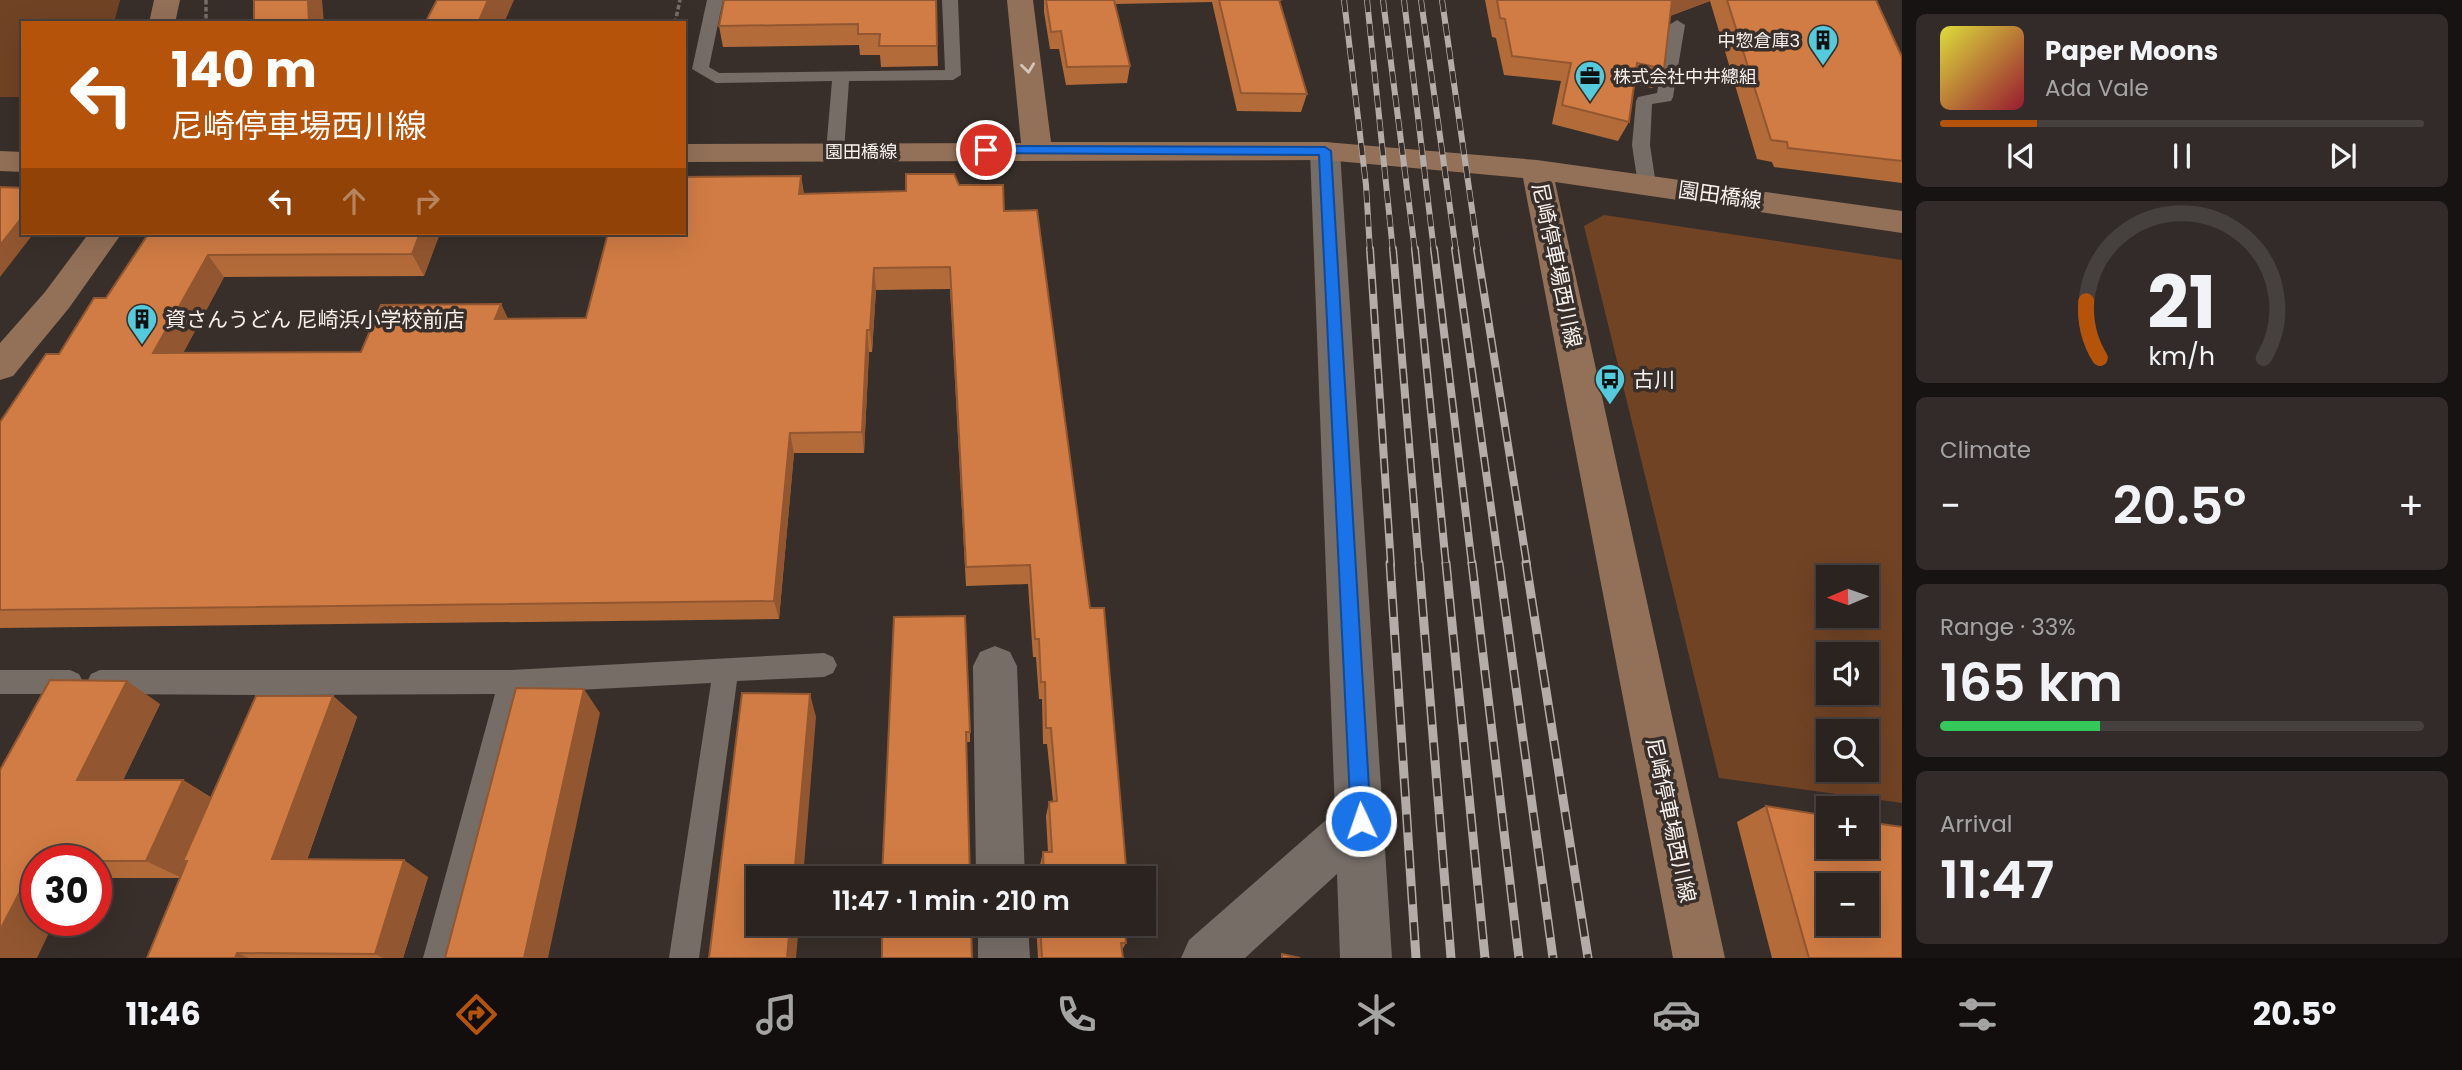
<!DOCTYPE html>
<html lang="en">
<head>
<meta charset="utf-8">
<style>
  body { margin:0; font-family:Poppins,"Noto Sans JP",sans-serif; background:#322b29; color:#f1f3f6; height:100vh; display:flex; flex-direction:column; font-size:26px; white-space:nowrap }
  * { box-sizing:border-box; margin:0 }
  p { font-size:23px; color:#a5a4a5 }
  .icon { flex:none; width:38px; height:38px; fill:none; stroke:currentColor; stroke-width:2; stroke-linecap:round; stroke-linejoin:round }
  .map { position:relative; flex:1; overflow:hidden }
  .details { display:flex; flex-direction:column; gap:14px; padding:14px; background:#171312; width:560px }
  .details>* { flex:none }
  .banner { position:absolute; left:21px; top:21px; width:665px; height:214px; border-radius:0px; box-shadow:0 7px 28px #0002,0 0 0 2px #46403e; background:#b45309; color:#fff; overflow:hidden }
  .needle { width:46px; rotate:268deg }
  .fabs { position:absolute; left:1816px; top:565px; display:grid; gap:14px }
  .fabs a { display:grid; place-items:center; width:63px; height:63px; border-radius:0px; background:#2a2320; box-shadow:0 7px 28px #0002,0 0 0 2px #46403e; font-size:35px }
  .speed { position:absolute; left:21px; top:845px; display:flex; gap:14px; font-size:35px; font-weight:700; text-align:center }
  .speed>* { display:grid; place-content:center; width:91px; height:91px; border-radius:50%; background:#2a2320; box-shadow:0 7px 28px #0002,0 0 0 2px #46403e; line-height:1 }
  .speed .limit { border:10px solid #d22; background:#fff; color:#111 }
  .pin { position:absolute; display:grid; place-items:center; width:60px; height:60px; color:#fff; margin:-30px; border:4px solid #fff; border-radius:50%; box-shadow:0 2px 7px #0007 }
  .me { position:absolute; width:77px; margin:-38px; rotate:357deg; stroke-linejoin:round; filter:drop-shadow(0 0 5px #0008) }
  .turn { display:flex; align-items:center; gap:24px; height:147px; padding:0 35px; font-size:32px }
  .turn .icon { width:91px; height:91px; stroke-width:2.5 }
  .turn b { display:block; font-size:49px; line-height:60px }
  .lanes { display:flex; align-items:center; height:66px; padding:0 35px; background:#0003; justify-content:center; gap:35px; direction:ltr }
  .lanes .off { opacity:.35 }
  .big { font-size:52px; font-weight:600; line-height:1.1 }
  .details .widget { flex:1; display:flex; flex-direction:column; justify-content:center; gap:10px; min-width:0; padding:0 24px; border-radius:10px; background:#322b29 }
  .details .dial { align-items:center; gap:0 }
  .dial svg { height:182px; overflow:visible; fill:none; stroke:#46403e; stroke-width:7; stroke-linecap:round; text-anchor:middle }
  .dial text { fill:#f1f3f6; stroke:none }
  .song { display:flex; align-items:center; gap:21px }
  .cover { width:84px; height:84px; border-radius:10px; background:linear-gradient(135deg,hsl(60 70% 55%),hsl(350 70% 35%)) }
  .played { height:7px; border-radius:4px; background:linear-gradient(90deg,#b45309 20%,#46403e 20%) }
  .keys { display:flex; justify-content:space-around; direction:ltr }
  .heat { display:flex; justify-content:space-between; align-items:center; font-size:38px; direction:ltr }
  .charge { height:10px; border-radius:5px; background:linear-gradient(90deg,#34c759 33%,#46403e 0) }
  .trip { position:absolute; left:746px; top:866px; width:410px; height:70px; border-radius:0px; background:#2a2320; box-shadow:0 7px 28px #0002,0 0 0 2px #46403e; font-weight:600; line-height:70px; text-align:center }
  .tab-bar { display:flex; height:112px; justify-content:space-around; align-items:center; background:#110e0d; color:#a5a4a5 }
  .tab-bar .icon { width:49px; height:49px }
  .tab-bar .on { color:#b45309 }
  .tab-bar b { font-size:32px; color:#f1f3f6 }
  main { display:flex; flex:1; min-height:0 }
  .map>svg:first-child { display:block }
  .green { fill:#714325; fill-rule:evenodd }
  .lines { fill:none; stroke-linecap:round; stroke-linejoin:round }
  .path { stroke:#766e6a; stroke-width:3.5; stroke-dasharray:4.5 2.5; stroke-linecap:butt }
  .lane { fill:#766d67; fill-rule:evenodd }
  .street { fill:#766d67; fill-rule:evenodd }
  .secondary { fill:#937058; fill-rule:evenodd }
  .rail-far2-casing { stroke:#b4aca9; stroke-width:6 }
  .rail-far1-casing { stroke:#b4aca9; stroke-width:8 }
  .rail-casing { stroke:#b4aca9; stroke-width:9 }
  .rail-far2 { stroke:#382f2a; stroke-width:4.5; stroke-dasharray:12; stroke-linecap:butt }
  .rail-far1 { stroke:#382f2a; stroke-width:5; stroke-dasharray:15; stroke-linecap:butt }
  .rail { stroke:#382f2a; stroke-width:6; stroke-dasharray:18; stroke-linecap:butt }
  .wall { fill:#b46b3a }
  .shaded-wall { fill:#925730 }
  .building { fill:#d17c44; stroke:#925730; stroke-width:2; fill-rule:evenodd }
  .oneway { stroke:#d4c4ba }
  .route { fill:#1a73e8; stroke:#114b97; stroke-width:2 }
  .labels { text-anchor:middle; dominant-baseline:central; stroke-width:7; stroke-linejoin:round; paint-order:stroke }
  .far-poi-label { font-size:18px; fill:#f7f1ee; stroke:#382f2a; text-anchor:end }
  .far-street-label { font-size:18px; fill:#f7f1ee; stroke:#382f2a }
  .street-label { font-size:21px; fill:#f7f1ee; stroke:#382f2a }
  .poi-label { font-size:21px; fill:#f7f1ee; stroke:#382f2a; text-anchor:start }
</style>
</head>
<body>
<main>
<div class="map">
<svg width="1902" height="958" viewBox="0 0 1902 958">
  <rect width="100%" height="100%" fill="#382f2a"/>
  <path class="green" d="M0,0H120L114,23H23V97H0Z
    M1604,215L1902,260V803L1719,778L1584,226ZM1829,578H1867V616H1829ZM1829,654H1867V693H1829ZM1829,732H1867V770H1829Z"/>
  <g class="lines">
    <path class="path" d="M206,0V23
      M675,23L680,0"/>
    <path class="lane" d="M707,0H723L709,67L719,73L945,70L942,0H958L961,75L953,80L849,81L844,151L835,157L829,155L826,151L832,81L716,83L692,69Z
      M1677,20L1685,25L1673,97L1671,101L1652,104L1650,145L1656,185L1647,191L1638,185L1632,145L1636,101L1638,97L1657,93L1669,25Z
      M824,653L833,657L837,665L833,673L824,677L737,681L699,958H669L711,683L521,693L453,958H423L495,694L288,695L271,733L262,737L253,733L249,724L262,695L100,694L91,690L87,682L91,674L100,670H511Z
      M0,670H70L79,674L83,682L79,690L70,694H0Z"/>
    <path class="street" d="M1325,142L1336,144L1340,151L1392,958H1340L1337,874L1245,958H1181L1189,940L1335,812L1310,151L1314,144Z
      M995,646L1010,652L1017,666L1025,878H976L973,666L980,652Z
      M978,924H1028L1030,958H978Z"/>
    <path class="secondary" d="M154,0H180L175,23H149Z
      M1007,0H1033L1051,142H1325L1537,160L1902,211V233L1555,182L1725,958H1673L1523,178L1325,160L684,162V144L1021,143Z
      M0,151L23,152V172L0,171Z
      M89,233H122L69,308L13,376L0,380V343L45,292Z"/>
    <g class="rail-far2-casing">
      <path id="rail-far2" d="M1344,0L1366,185L1370,251
        M1367,0L1393,251
        M1383,0L1415,251
        M1404,0L1434,251
        M1421,0L1456,251
        M1442,0L1478,251"/>
    </g>
    <g class="rail-far1-casing">
      <path id="rail-far1" d="M1370,249L1391,565
        M1393,249L1419,565
        M1415,249L1446,565
        M1434,249L1472,565
        M1455,249L1499,565
        M1477,249L1527,565"/>
    </g>
    <g class="rail-casing">
      <path id="rail" d="M1390,563L1416,958
        M1419,563L1451,958
        M1446,563L1485,958
        M1472,563L1519,958
        M1499,563L1553,958
        M1526,563L1588,958"/>
    </g>
    <use href="#rail-far2" class="rail-far2"/>
    <use href="#rail-far1" class="rail-far1"/>
    <use href="#rail" class="rail"/>
  </g>
  <path class="wall" d="M936,0L938,66L881,67L880,55H860L859,45L723,47L719,26Z
    M1044,0H1283L1279,1L1307,94L1301,112L1237,111L1212,2L1115,4L1130,66L1127,83L1066,85L1059,49H1050L1044,12Z
    M1485,0H1876L1902,57V183L1774,167L1772,162L1757,159L1710,1L1670,16L1664,69L1652,88L1635,84L1629,122L1618,141L1552,124L1561,81L1504,75L1496,38L1492,37Z
    M801,176L804,194L906,191L959,185L1004,211L1090,608L1127,878H1040V865L1043,852H1048L1046,816L1049,802L1053,801L1047,744H1043L1042,699H1039L1036,657H1033L1028,584L966,586L950,289L876,290L872,352H869L864,453H794L779,619L0,628V422L106,298L149,233H440L424,276L224,277L183,353L361,352L501,304L508,319L586,318Z
    M894,617L970,732V742H966Z
    M333,696L357,717L307,860L428,877L403,958H147L180,878H96V861H37L0,770L160,704L123,780H183L212,798Z
    M1766,806L1902,958H1772L1737,822Z
    M1036,924H1124L1126,943L1122,950L1123,958H1038Z"/>
  <path class="shaded-wall" d="M308,0H322L324,23H309Z
    M488,0H514L504,23H478Z
    M1672,0H1711L1710,1L1661,19Z
    M801,176L804,198L799,194Z
    M23,216V233H34L0,277V245Z
    M420,233H440L424,276L412,254Z
    M208,255L224,277L172,374L153,353Z
    M874,268L876,290L872,352L870,330Z
    M501,304L511,326L495,319Z
    M867,330L869,352L864,453L862,432Z
    M790,433L794,453L779,619L774,601Z
    M127,681L160,704L114,799L77,780Z
    M584,689L600,713L548,958H524Z
    M810,694L816,717L803,878H794Z
    M333,696L357,717L301,876L272,859Z
    M183,780L215,800L183,861L188,864L182,878L146,861Z
    M404,860L428,877L403,958H383L375,954Z
    M36,861H37V920H55L37,958H0V930Z
    M790,924H799L796,958H787Z
    M237,953L249,958H235Z"/>
  <path class="building" d="M254,0H308L309,23H254Z
    M437,0H488L478,23H425Z
    M724,0H936L937,46H879L880,34H858V24L719,26Z
    M1046,0H1114L1130,66L1067,67L1061,31L1051,32Z
    M1219,0H1279L1307,94L1241,93Z
    M1497,0H1673H1672L1664,69L1637,63L1629,122L1562,105L1571,63L1512,56L1505,19L1500,18Z
    M1727,0H1876L1902,57V161L1788,148L1787,142L1771,140Z
    M906,174H954L959,185H1003L1004,211L1037,210L1090,608H1104L1127,878H1044L1043,852H1052L1049,802L1057,801L1051,728H1046L1045,682H1041L1039,639H1035L1030,565L966,567L950,267L874,268L870,330H867L862,432L790,433L774,601L0,610V422L46,354H59L94,298H106L149,233H420L412,254L208,255L153,353L361,352L381,305L501,304L495,319L586,318L608,233H684V177L801,176L799,194L906,191Z
    M0,187L23,188V216L0,245Z
    M965,616L970,732H966L970,878H882L894,617Z
    M50,680L127,681L77,780H183L146,861H36L0,930V770Z
    M516,688L584,689L524,958H445Z
    M742,693L810,694L794,878H758V924H790L787,958H709Z
    M256,696H333L272,859L404,860L375,954L237,953L235,958H147L187,861H183Z
    M1766,806L1829,816V847H1867V822L1902,827V958H1809ZM1829,886H1867V924H1829Z
    M882,924H971L972,958H882Z
    M1040,924H1124L1126,943H1121L1123,958H1042Z
    M1282,954L1300,958H1282Z"/>
  <defs><path id="oneway-chevron" d="M-2-3.5L2.5 0L-2 3.5" fill="none" stroke-width="1.6" stroke-linecap="round" stroke-linejoin="round" transform="scale(1.75)"/></defs>
  <use class="oneway" href="#oneway-chevron" transform="translate(1028 68) rotate(83)"/>
  <path class="route" d="M986,146L1325,147L1331,151L1371,821L1368,828L1361,831L1354,828L1351,821L1319,155L982,153L980,150Z"/>
  <defs>
    <g id="building-pin" transform="scale(1.575)"><path d="M0 17L-7.5 6A9.5 9.5 0 1 1 7.5 6Z" fill="#53cbdc" stroke="#382f2a"/><path d="M-4-6H4V6H1V3H-1V6H-4ZM-2.5-4.3h1.7v1.8h-1.7ZM.8-4.3h1.7v1.8H.8ZM-2.5-1h1.7V.8h-1.7ZM.8-1h1.7V.8H.8Z" fill="#111"/></g>
    <g id="office-pin" transform="scale(1.575)"><path d="M0 17L-7.5 6A9.5 9.5 0 1 1 7.5 6Z" fill="#53cbdc" stroke="#382f2a"/><path d="M-6-3h4V-5.5h4V-3h4V5H-6ZM-1-4.5V-3h2v-1.5ZM-6 0V1H6V0Z" fill="#111"/></g>
    <g id="bus-pin" transform="scale(1.575)"><path d="M0 17L-7.5 6A9.5 9.5 0 1 1 7.5 6Z" fill="#53cbdc" stroke="#382f2a"/><path d="M-5-6H5V4H4V6H2V4H-2V6H-4V4H-5ZM-3.5-4V0h7V-4ZM-3.5 1.2v1.5H-2V1.2ZM2 1.2v1.5H3.5V1.2Z" fill="#111"/></g>
  </defs>
  <g fill-rule="evenodd">
    <use href="#building-pin" x="1823" y="40"/>
    <use href="#office-pin" x="1590" y="76"/>
    <use href="#building-pin" x="142" y="319"/>
    <use href="#bus-pin" x="1610" y="379"/>
  </g>
  <g class="labels">
    <g class="far-poi-label">
      <text x="1800" y="40">中惣倉庫3</text>
      <text x="1613" y="76" text-anchor="start">株式会社中井總組</text>
    </g>
    <g class="far-street-label">
      <text x="861" y="151">園田橋線</text>
    </g>
    <g class="street-label">
      <text transform="translate(1720 195) rotate(8)">園田橋線</text>
      <text transform="translate(1557 265) rotate(78)">尼崎停車場西川線</text>
      <text transform="translate(1671 820) rotate(78)">尼崎停車場西川線</text>
    </g>
    <g class="poi-label">
      <text x="165" y="319">資さんうどん 尼崎浜小学校前店</text>
      <text x="1633" y="379">古川</text>
    </g>
  </g>
</svg>
<div class="fabs">
<a><svg class="needle" viewBox="-14 -14 28 28"><path d="M0-13l5 13h-10z" fill="#e53935"/><path d="M0 13l5-13h-10z" fill="#a5a4a5"/></svg></a>
<a><svg class="icon" aria-label="sound" viewBox="0 0 24 24"><path d="M4 9h4l5-4v14l-5-4H4zM17 9q2 3 0 6"/></svg></a>
<a><svg class="icon" aria-label="search" viewBox="0 0 24 24"><circle cx="10" cy="10" r="6"/><path d="M15 15l6 6"/></svg></a>
<a>+</a>
<a>−</a>
</div>
<div class="speed"><div class="limit">30</div></div>
<div class="pin" style="left:986px;top:150px;background:#d93025"><svg class="icon" aria-label="arrive" viewBox="0 0 24 24"><path d="M6 21V4h12l-3 4 3 4H6"/></svg></div>
<svg class="me" style="left:1361px;top:821px" viewBox="-20 -20 40 40"><circle r="17" fill="#1a73e8" stroke="#fff" stroke-width="3"/><path d="M0-11L8 9 0 5-8 9z" fill="#fff"/></svg>
<div class="trip">11:47 · 1 min · 210 m</div>
<div class="banner">
<div class="turn"><svg class="icon" aria-label="left" viewBox="0 0 24 24"><path d="M17 20v-9H6M10 6l-5 5 5 5"/></svg><div><b>140 m</b>尼崎停車場西川線</div></div>
<div class="lanes"><svg class="icon" aria-label="left" viewBox="0 0 24 24"><path d="M17 20v-9H6M10 6l-5 5 5 5"/></svg><svg class="icon off" aria-label="ahead" viewBox="0 0 24 24"><path d="M12 20V5M6 11l6-6 6 6"/></svg><svg class="icon off" aria-label="right" viewBox="0 0 24 24"><path d="M7 20v-9h11M14 6l5 5-5 5"/></svg></div>
</div>
</div>
<section class="details">
<div class="widget">
<div class="song"><i class="cover"></i><div><b>Paper Moons</b><p>Ada Vale</p></div></div>
<div class="played"></div>
<div class="keys"><svg class="icon" aria-label="previous" viewBox="0 0 24 24"><path d="M18 5L8 12l10 7zM5 5v14"/></svg><svg class="icon" aria-label="pause" viewBox="0 0 24 24"><path d="M8 5v14M16 5v14"/></svg><svg class="icon" aria-label="next" viewBox="0 0 24 24"><path d="M6 5l10 7-10 7zM19 5v14"/></svg></div>
</div>
<div class="widget dial"><svg viewBox="0 0 100 80">
<path d="M14 69A42 42 0 1 1 86 69"/>
<path d="M14 69A42 42 0 0 1 8 44" stroke="#b45309"/>
<text x="50" y="56" font-size="32" font-weight="700">21</text>
<text x="50" y="72" font-size="11">km/h</text>
</svg></div>
<div class="widget"><p>Climate</p>
<div class="heat"><a>−</a><b class="big">20.5°</b><a>+</a></div>
</div>
<div class="widget"><p>Range · 33%</p><b class="big">165 km</b><div class="charge"></div></div>
<div class="widget"><p>Arrival</p><b class="big">11:47</b></div>
</section>
</main>
<nav class="tab-bar">
<b>11:46</b>
<svg class="icon on" aria-label="directions" viewBox="0 0 24 24"><path d="M12 3l9 9-9 9-9-9zM9 14v-3h6M13 9l2 2-2 2"/></svg>
<svg class="icon" aria-label="music" viewBox="0 0 24 24"><path d="M9 18V5l10-2v13"/><circle cx="6" cy="18" r="3"/><circle cx="16" cy="16" r="3"/></svg>
<svg class="icon" aria-label="phone" viewBox="0 0 24 24"><path d="M5 4h4l2 5-3 2q2 4 5 5l2-3 5 2v4C11 20 4 13 5 4z"/></svg>
<svg class="icon" aria-label="climate" viewBox="0 0 24 24"><path d="M12 3v18M4 7l16 10M4 17L20 7"/></svg>
<svg class="icon" aria-label="car" viewBox="0 0 24 24"><path d="M5 17H2v-5l4-1 3-4h7l3 4 3 1v5h-3M9 17h6M6 11h13"/><circle cx="7" cy="17" r="2"/><circle cx="17" cy="17" r="2"/></svg>
<svg class="icon" aria-label="filters" viewBox="0 0 24 24"><path d="M4 7h16M4 17h16"/><circle cx="9" cy="7" r="2"/><circle cx="15" cy="17" r="2"/></svg>
<b>20.5°</b>
</nav>
</body>
</html>
